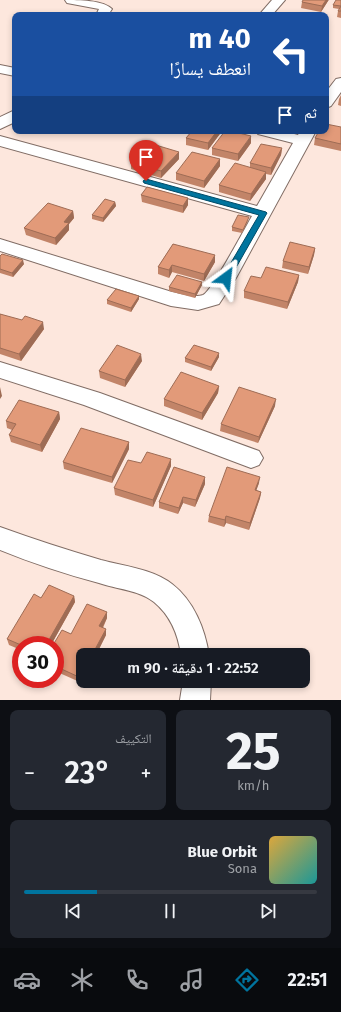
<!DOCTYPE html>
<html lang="ar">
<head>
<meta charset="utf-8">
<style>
  body { margin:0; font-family:"Fira Sans","Noto Naskh Arabic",sans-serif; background:#242831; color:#f1f3f6; direction:rtl; height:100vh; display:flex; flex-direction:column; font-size:15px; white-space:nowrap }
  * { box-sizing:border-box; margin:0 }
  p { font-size:13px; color:#9ea1a6 }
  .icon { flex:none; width:22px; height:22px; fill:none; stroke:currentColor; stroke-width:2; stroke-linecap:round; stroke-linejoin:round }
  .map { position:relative; height:700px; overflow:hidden; direction:ltr }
  .drawer { display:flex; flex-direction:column; gap:10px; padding:10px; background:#0d0f14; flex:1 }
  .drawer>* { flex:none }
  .top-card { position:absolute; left:12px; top:12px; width:317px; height:122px; border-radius:8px; box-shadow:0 2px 6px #0003; direction:rtl; background:#1a4fa0; color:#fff; overflow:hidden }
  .speed { position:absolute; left:12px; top:636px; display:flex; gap:8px; font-size:20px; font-weight:700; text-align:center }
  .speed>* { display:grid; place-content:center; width:52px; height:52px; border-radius:50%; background:#171b24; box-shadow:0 2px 6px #0003; line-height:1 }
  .speed .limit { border:6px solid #d22; background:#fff; color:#111 }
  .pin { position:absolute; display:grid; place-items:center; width:34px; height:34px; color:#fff; margin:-41px -17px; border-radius:50% 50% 50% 0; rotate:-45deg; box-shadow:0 0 4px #0007 }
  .pin .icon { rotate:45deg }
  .me { position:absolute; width:44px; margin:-22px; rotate:30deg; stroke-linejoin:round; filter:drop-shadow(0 0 3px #0008) }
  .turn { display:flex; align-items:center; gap:14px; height:84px; padding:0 12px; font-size:18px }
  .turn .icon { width:52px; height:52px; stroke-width:2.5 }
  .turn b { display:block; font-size:28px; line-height:34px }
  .then { display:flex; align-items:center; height:38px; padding:0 12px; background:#0003; gap:8px; font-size:15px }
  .big { font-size:30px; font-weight:600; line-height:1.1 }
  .drawer .tile { flex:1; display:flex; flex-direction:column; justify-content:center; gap:6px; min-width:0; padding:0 14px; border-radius:8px; background:#242831 }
  .drawer .dial { align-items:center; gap:0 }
  .dial b { font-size:52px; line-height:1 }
  .song { display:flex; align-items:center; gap:12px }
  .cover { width:48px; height:48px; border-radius:6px; background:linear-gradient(135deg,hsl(40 70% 55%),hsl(180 70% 35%)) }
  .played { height:4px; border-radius:2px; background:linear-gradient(90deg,#00749e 25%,#363941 25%) }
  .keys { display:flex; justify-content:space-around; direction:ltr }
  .heat { display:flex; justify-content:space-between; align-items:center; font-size:22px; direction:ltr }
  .drawer .tiles { flex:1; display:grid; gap:10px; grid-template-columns:1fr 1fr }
  .tile:last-child { grid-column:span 2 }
  .trip { position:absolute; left:76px; top:648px; width:234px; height:40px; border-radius:8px; background:#171b24; box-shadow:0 2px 6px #0003; font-weight:600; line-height:40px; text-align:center; direction:rtl }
  .dock { display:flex; height:64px; justify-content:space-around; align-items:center; background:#090b0e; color:#9ea1a6 }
  .dock .icon { width:28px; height:28px }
  .dock .active { color:#00749e }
  .dock b { font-size:18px; color:#f1f3f6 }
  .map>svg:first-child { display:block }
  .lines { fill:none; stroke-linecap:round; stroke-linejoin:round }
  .minor-casing { stroke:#816d65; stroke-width:2 }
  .minor { fill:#fff; fill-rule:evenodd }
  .wall { fill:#c28468 }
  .shaded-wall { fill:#9e6c55 }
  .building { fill:#e29a79; stroke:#9e6c55 }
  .route { fill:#00749e; stroke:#004b67 }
</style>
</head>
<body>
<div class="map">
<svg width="341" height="700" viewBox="0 0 341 700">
  <rect width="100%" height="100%" fill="#fde7dd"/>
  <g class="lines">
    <g class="minor-casing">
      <path id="minor" d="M65,0C79,0 103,0 112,9L108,15H96L99,9L67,3Z
        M272,0H285L272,15H259Z
        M0,65L15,68V76L0,73Z
        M341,78V92L331,106L326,108V92L336,79Z
        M15,110V122L0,129V117Z
        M256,131H283L298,135L300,131H316L236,278L219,304L198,310L171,306L0,251V239L172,292C181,294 194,298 203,295C212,291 245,228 252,216L0,146V136L257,206L293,143L258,134Z
        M0,362L100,393L259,451L263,458L259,465L251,468L84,405L0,378Z
        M0,527C33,539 67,550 101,560C124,566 153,569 172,584C194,601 205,629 209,655H181C178,634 171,616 154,602C139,590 116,589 99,583C65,574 32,563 0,550Z
        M183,681H211L210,700H180Z"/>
    </g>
    <use href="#minor" class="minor"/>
  </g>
  <path class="wall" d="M341,0V18L337,17L338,11L339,9L333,8V5Z
    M328,1L321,12L301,8L302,2Z
    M341,95V106L338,105L339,99Z
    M341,127V151L314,145L315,138Z
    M192,131H222L208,150L186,145V138Z
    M251,143L238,161L212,155V148Z
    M282,148L281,155L271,175L266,174V179L250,201L219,192V185L250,167V163Z
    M179,159L161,178L131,169V162Z
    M220,159V166L204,188L176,180V173Z
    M141,195L188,198V205L183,213L142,202Z
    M115,202L116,206L103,222L92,219V215Z
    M73,211L74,218L69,224V230L56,245L26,235L24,228Z
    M248,221L242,233L232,231V227Z
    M173,244L215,262L204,281L172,272L169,278L158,274V267Z
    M315,248L314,255L308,274L282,268L283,261Z
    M0,256L24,264L13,277L0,273Z
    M299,275L298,282L287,309L244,298V291L261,278Z
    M202,285L195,298L169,291V287Z
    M139,296V299L131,312L107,304V300Z
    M0,314L44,329L21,361L0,354Z
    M219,357L211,371L185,362V358Z
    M142,361L125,387L100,378L99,371Z
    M219,386L218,393L202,420L164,406V399Z
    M275,406L258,443L220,431L221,424Z
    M59,412L60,419L42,452L11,442L9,435L12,430L7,428L6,421Z
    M129,442V449L112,483L64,469L63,462Z
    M141,463L171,466L153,507L115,495L114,488Z
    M259,483L256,490L261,492L260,498L249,530L226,523L224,527L208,522L209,516Z
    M205,484L195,507L183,503L178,514L159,508V502Z
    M74,596L75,602L51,645H21V650L9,645L7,639L41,598Z
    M107,612V618L103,628L106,635L82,683L55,671V645L71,634Z"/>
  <path class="shaded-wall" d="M326,0H329L328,1L321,12L322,6Z
    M217,131H222L208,150V143Z
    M251,136V143L238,161V154Z
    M282,148L281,155L271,175V168Z
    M179,152V159L161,178V171Z
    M220,159V166L204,188V181Z
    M266,172V179L250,201L251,194Z
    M188,198V205L183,213V206Z
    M115,202L116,206L103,222V218Z
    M73,211L74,218L69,224V230L56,245L55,238L64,222Z
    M315,248L314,255L308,274L309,267Z
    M215,255V262L204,281V274Z
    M23,260L24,264L13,277L12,273Z
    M172,265V272L169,278V270Z
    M299,275L298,282L287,309L288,302Z
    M202,282V285L195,298V294Z
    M139,296V299L131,312V308Z
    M43,322L44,329L21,361L19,354Z
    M219,353V357L211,371V367Z
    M141,354L142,361L125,387V380Z
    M219,386L218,393L202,420V413Z
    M0,387L2,396L0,399Z
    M276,399L275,406L258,443L259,437Z
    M59,412L60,419L42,452L40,445Z
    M129,442V449L112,483V477Z
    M171,459V466L153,507V500Z
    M205,477V484L195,507L196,500Z
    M260,477L259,483L254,497L255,490Z
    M261,492L260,498L249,530L250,523Z
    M183,497V503L178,514L179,508Z
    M226,516V523L224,527L225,520Z
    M74,596L75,602L51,645H46Z
    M107,612V618L100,632L99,626Z
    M106,629V635L96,655H92Z
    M83,673V681L82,683L81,678Z"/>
  <path class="building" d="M303,0H326L322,6L302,2Z
    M336,0H341V6L333,5Z
    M341,6V11H338Z
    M326,124L341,127V144L315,138L319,131H326Z
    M192,131H217L208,143L186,138Z
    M225,131H231L251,136L238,154L212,148Z
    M149,143L179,152L161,171L131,162Z
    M261,144L282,148L271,168L250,163Z
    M192,152L220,159L204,181L176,173Z
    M235,163L266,172L251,194L219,185Z
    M147,187L188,198L183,206L141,195Z
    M105,199L115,202L103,218L92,215Z
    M48,203L73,211L64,222L69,223L55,238L24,228Z
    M238,215L249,217L243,230L232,227Z
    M290,242L315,248L309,267L283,261Z
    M173,244L215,255L204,274L172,265L169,270L158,267Z
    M2,254L23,260L12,273L0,269V256Z
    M266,267L299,275L288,302L244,291L251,276L261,278Z
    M177,275L202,282L195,294L169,287Z
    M116,289L139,296L131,308L107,300Z
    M0,314L22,320L25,316L43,322L19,354L0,348Z
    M117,345L141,354L125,380L99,371Z
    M194,345L219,353L211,367L185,358Z
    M181,372L219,386L202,413L164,399Z
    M239,387L276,399L259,437L221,424Z
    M19,400L59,412L40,445L9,435L16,424L6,421Z
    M81,428L129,442L112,477L63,462Z
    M147,452L171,459L153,500L114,488L128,460L141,463Z
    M174,467L205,477L196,500L183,497L179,508L159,502Z
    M227,467L260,477L255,490L261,492L250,523L226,516L225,520L209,516Z
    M49,585L74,596L46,645H21L7,639L34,594L41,598Z
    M87,604L107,612L99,626L106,629L92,655H83V673L81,678L55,666V645H53L62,630L71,634Z"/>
  <path class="route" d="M146,179L266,212L267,213L229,280H226L222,278L259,215L144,183L143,181Z"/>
</svg>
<div class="speed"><div class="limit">30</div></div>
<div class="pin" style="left:146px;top:181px;background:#d93025"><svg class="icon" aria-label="arrive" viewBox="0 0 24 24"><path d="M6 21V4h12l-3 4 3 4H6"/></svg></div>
<svg class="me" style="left:226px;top:278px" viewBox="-20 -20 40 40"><path d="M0-17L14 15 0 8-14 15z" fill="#00749e" stroke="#fff" stroke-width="4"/></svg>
<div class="trip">22:52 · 1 دقيقة · 90 m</div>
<div class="top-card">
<div class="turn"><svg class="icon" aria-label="left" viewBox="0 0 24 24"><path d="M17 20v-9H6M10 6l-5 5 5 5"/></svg><div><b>40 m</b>انعطف يسارًا</div></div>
<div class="then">ثم<svg class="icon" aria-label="arrive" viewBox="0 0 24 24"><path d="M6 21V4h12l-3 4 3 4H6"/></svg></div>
</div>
</div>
<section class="drawer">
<div class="tiles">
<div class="tile dial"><b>25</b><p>km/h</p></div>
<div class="tile"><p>التكييف</p>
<div class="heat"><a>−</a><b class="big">23°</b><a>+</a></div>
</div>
<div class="tile">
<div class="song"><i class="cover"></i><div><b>Blue Orbit</b><p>Sona</p></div></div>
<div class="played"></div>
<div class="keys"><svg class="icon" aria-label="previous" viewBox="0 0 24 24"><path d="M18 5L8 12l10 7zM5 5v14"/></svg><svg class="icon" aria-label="pause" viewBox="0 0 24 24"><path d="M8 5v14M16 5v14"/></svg><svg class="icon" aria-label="next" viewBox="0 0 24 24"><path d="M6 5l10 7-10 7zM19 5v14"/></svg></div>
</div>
</div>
</section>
<nav class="dock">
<b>22:51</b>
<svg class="icon active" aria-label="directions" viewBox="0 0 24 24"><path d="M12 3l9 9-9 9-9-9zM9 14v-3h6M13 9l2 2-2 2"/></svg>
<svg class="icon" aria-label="music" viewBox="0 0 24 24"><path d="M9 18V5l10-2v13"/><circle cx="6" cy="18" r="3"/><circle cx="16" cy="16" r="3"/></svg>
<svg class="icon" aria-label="phone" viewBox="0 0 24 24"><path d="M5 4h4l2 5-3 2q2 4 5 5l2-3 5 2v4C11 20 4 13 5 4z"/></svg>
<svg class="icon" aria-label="climate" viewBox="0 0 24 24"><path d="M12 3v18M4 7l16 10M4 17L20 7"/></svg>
<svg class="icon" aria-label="car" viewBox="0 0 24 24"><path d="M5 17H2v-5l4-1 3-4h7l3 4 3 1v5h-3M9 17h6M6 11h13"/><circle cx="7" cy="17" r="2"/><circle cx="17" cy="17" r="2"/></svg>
</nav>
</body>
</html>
